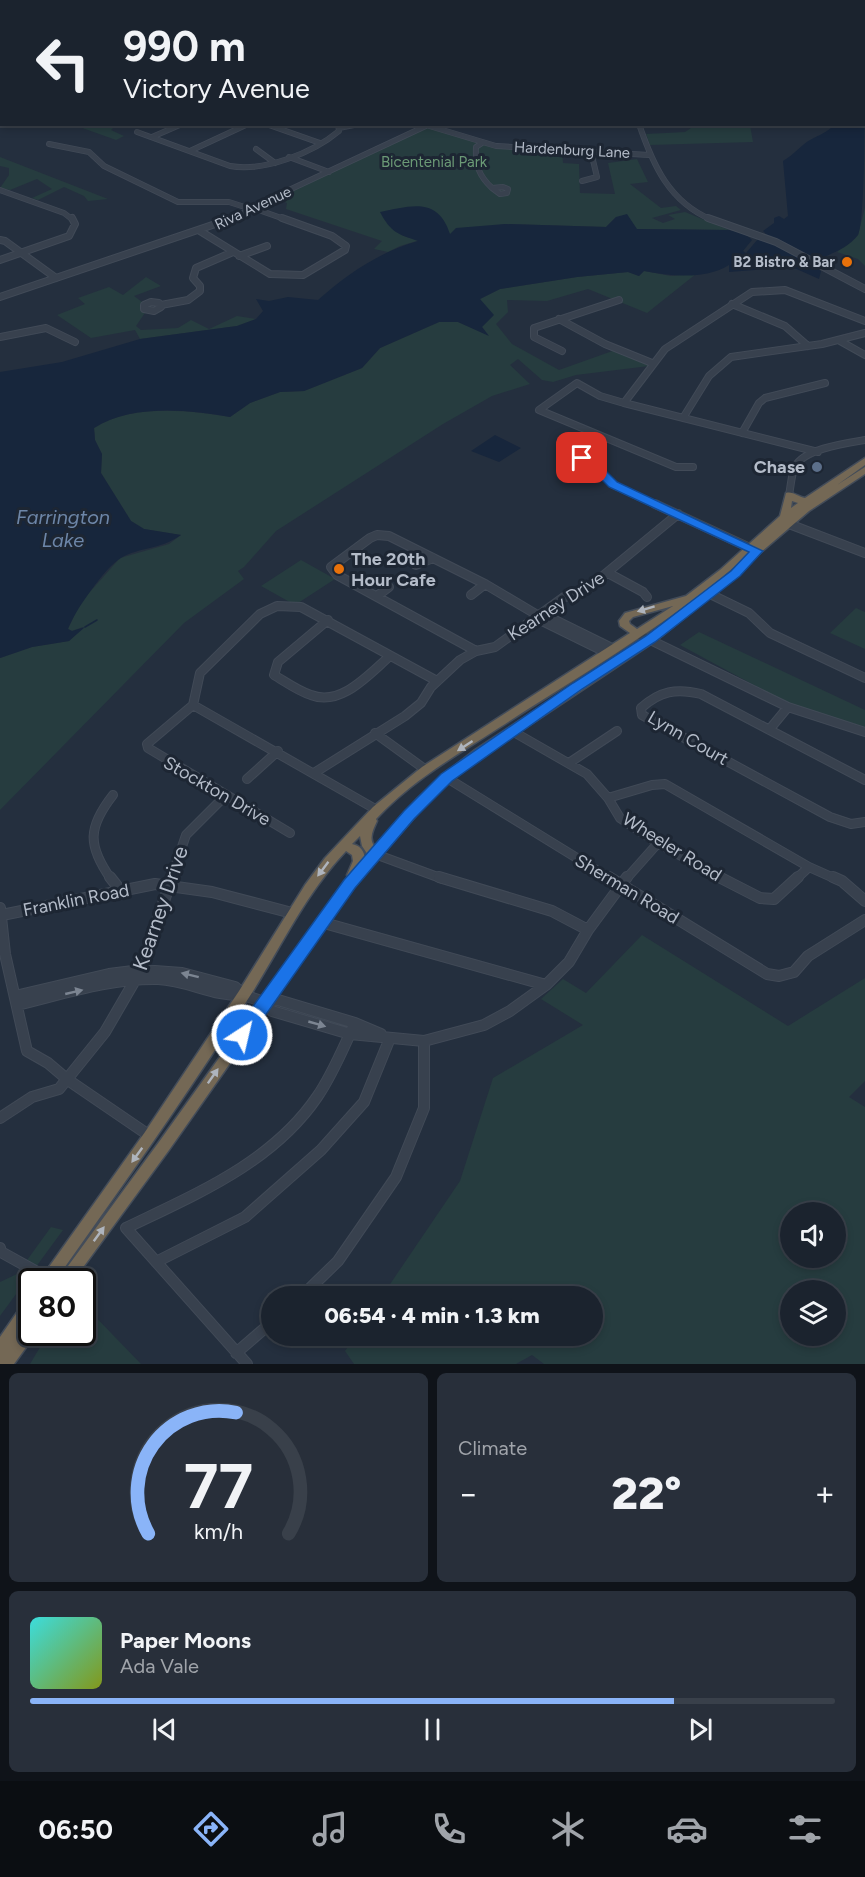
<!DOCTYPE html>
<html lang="en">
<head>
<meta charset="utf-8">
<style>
  body { margin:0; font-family:Figtree,sans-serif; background:#282f3a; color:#f1f3f6; height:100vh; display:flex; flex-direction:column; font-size:22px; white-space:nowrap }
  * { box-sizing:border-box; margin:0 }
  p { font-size:20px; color:#a0a4aa }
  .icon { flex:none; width:33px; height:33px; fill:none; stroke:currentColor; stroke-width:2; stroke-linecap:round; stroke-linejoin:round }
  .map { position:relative; height:1364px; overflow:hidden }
  .sheet { display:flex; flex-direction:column; gap:9px; padding:9px; background:#0f1319; flex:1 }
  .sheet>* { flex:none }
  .guide { position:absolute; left:0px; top:0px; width:866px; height:126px; box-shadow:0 3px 9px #0003,0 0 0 2px #39404a; background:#1b232e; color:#f1f3f6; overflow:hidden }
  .tools { position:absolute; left:780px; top:1202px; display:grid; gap:12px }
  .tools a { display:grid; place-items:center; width:66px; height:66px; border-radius:50%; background:#1b232e; box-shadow:0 3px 9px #0003,0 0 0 2px #39404a; font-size:30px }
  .speed { position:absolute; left:18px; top:1268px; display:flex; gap:12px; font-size:30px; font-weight:700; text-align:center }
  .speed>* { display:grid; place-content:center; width:78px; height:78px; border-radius:50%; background:#1b232e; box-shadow:0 3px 9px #0003,0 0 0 2px #39404a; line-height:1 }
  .speed .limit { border:3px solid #111; border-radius:9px; background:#fff; color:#111 }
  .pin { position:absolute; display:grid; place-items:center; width:51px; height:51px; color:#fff; margin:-26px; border-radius:12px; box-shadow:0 3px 9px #0006 }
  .me { position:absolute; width:66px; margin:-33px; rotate:35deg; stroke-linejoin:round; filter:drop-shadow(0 0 4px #0008) }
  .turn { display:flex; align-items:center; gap:21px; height:126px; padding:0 24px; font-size:27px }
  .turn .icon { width:78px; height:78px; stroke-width:2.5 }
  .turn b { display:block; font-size:42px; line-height:51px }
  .big { font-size:45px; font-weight:800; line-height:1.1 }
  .sheet .tile { flex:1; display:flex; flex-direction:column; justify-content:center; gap:9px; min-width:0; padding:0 21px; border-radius:9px; background:#282f3a }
  .sheet .dial { align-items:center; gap:0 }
  .dial svg { height:156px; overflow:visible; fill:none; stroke:#39404a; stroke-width:7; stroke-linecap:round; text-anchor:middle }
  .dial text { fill:#f1f3f6; stroke:none }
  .song { display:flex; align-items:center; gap:18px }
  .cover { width:72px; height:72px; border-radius:9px; background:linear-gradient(135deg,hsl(180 70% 55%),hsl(70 70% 35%)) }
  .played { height:6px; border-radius:3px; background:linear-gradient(90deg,#8ab4f8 80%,#39404a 80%) }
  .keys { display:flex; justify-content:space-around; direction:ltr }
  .heat { display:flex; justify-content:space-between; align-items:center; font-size:33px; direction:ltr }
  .sheet .tiles { flex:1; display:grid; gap:9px; grid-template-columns:1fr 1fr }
  .tile:last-child { grid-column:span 2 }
  .trip { position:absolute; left:261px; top:1286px; width:342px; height:60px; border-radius:30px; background:#1b232e; box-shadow:0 3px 9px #0003,0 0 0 2px #39404a; font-weight:800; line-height:60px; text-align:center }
  .dock { display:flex; height:96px; justify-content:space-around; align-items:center; background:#0b0e12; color:#a0a4aa }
  .dock .icon { width:42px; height:42px }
  .dock .current { color:#8ab4f8 }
  .dock b { font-size:27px; color:#f1f3f6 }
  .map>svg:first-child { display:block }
  .green { fill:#263c3f; fill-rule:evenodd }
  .water { fill:#17263c }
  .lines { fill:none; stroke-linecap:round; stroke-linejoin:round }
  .stream { stroke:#17263c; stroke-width:1.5 }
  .minor-far3-casing { stroke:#414a57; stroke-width:6 }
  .minor-far2-casing { stroke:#414a57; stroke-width:8 }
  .minor-far1-casing { stroke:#414a57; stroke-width:10 }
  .minor-casing { stroke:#414a57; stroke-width:12 }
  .highway-casing { stroke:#434c59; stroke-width:3 }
  .minor-far3 { stroke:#38414e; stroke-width:4.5 }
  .minor-far2 { stroke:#38414e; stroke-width:6 }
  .minor-far1 { stroke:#38414e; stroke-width:8 }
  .minor { stroke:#38414e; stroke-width:10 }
  .highway { fill:#746855; fill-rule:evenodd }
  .oneway { fill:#aeb4bd }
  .oneway2 { fill:#7c8592 }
  .route { fill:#1a73e8; stroke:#114b97; stroke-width:1.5 }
  .food-dot { fill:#e8710a; stroke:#1d2633; stroke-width:2 }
  .service-dot { fill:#5c6f8a; stroke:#1d2633; stroke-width:2 }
  .labels { text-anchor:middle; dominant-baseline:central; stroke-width:6; stroke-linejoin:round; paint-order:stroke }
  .far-street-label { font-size:15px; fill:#b4bcc9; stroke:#1d2633 }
  .far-park-label { font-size:15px; fill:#6b9a76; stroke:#1d2633 }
  .far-poi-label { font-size:15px; font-weight:bold; fill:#b4bcc9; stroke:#1d2633; text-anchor:end }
  .poi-label { font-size:18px; font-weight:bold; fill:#b4bcc9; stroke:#1d2633; text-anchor:end }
  .street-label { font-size:18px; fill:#b4bcc9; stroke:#1d2633 }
  .water-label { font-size:20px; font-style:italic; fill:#6d86a8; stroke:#1d2633 }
  .near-street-label { font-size:21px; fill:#b4bcc9; stroke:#1d2633 }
</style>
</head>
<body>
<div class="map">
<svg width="865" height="1364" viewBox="0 0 865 1364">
  <rect width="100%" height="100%" fill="#242f3e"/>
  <path class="green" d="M249,0H735L736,1L255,2Z
    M74,125H116L111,130L124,136L116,140Z
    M683,125H750L753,142L650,145L646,134L685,132L691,128Z
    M427,127L491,146L562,151L563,163L579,164L580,193L615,194L608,163L637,159L648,182L630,184L661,208L676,206L681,210L652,218L663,223L675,219L668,215L685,212L729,230L636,229L616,217L606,227L505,224L450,234L381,212C390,230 400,237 420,240L400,246L388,252L374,249L382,241L286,209L287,203L276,198Z
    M0,157L108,199L88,201L84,196L64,187L38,200L32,198L52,189L37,179L10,190L0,188L9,175V168L0,166Z
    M865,207V266L858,259L837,252L858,235Z
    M644,271L671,276L696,274L647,313L588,289L547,301L507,300L508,312L496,324L512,344L559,370L618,349L652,363L649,366L576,375L553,382L542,380L518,359L510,365L530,384L492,396L443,424L276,531L244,567L238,571L244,579L184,623L0,810V658L32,647L69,641L83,627L72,631L68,629L81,602L120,558L169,544L181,535L144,529L131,521L101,473L102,454L95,440L94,428C131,404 188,410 230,417L250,403L280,392L304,391L362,368L380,348L439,322H458L488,335L482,327L480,299L500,289L577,277L628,272L639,276Z
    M146,277L161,286L134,296L149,307L136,326L141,330L178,328L191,320L209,329L237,316L256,319L237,326L140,339L135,330L91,338L57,315L85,304L78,298L109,287L123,295Z
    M301,560L335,579L295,605L261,586Z
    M856,608L865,612V649L830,633Z
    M699,632L865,710V727L791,705L680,645Z
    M642,935L788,1026L865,978V1081L849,1097L865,1107V1364H544L532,1355L516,1364H354L345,1351L356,1335H592V1296H382L460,1181L493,1078L583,1025L541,999L563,979L586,993ZM790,1212H836V1257H790ZM790,1290H836V1335H790Z
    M51,1227L63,1230L0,1316V1282L17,1274Z
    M83,1304L141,1364H30L49,1332H82Z"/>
  <path class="water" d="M864,92C865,106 865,222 858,235C847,250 825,256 809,263L821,271L819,279L792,267L729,272V265C705,280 671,276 644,271L639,276L628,272L577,277L500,289L480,299L494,315L482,327L489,336L458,322H439L380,348L362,368L304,391L280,392L250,403L230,417C188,409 131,404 94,428L95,440L102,454L101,473L131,521L144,529L181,535C160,550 139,547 121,558C106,566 74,612 68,629L72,631L85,627L69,641L32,647L0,658V372L62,362L140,339L237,326L256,319L263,311L256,299L269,301L288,297L318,300C347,274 381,251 418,241C398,234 391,233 380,212C410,206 438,196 450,234L456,228L505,224L606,227L616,217L627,214L637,229L729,230C738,232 746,233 752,240L743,251L746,253L758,239L765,241L769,237L763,231L774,223V218L779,216L784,219L788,216L783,161C795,154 801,145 810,140C819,135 828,132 834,125L864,124Z
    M495,435L521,448L499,462L471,451Z"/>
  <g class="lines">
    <path class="stream" d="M581,0L583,2
      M85,627L97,620"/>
    <g class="minor-far3-casing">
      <path id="minor-far3" d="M18,0L42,2
        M183,0L189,2
        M731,0H764
        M770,0L778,2
        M838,0L844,2
        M266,124L320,143
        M639,124C653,165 669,202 712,220
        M426,125L496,146L649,155
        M339,128L359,124
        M137,132L230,166C264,172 313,153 339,131L338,124
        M152,137L182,124
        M482,143L476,147C475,165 479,176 492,188
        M49,144L89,152L104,166L178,202H229L251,209
        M256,149L275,163
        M190,151L248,124
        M289,157L329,172
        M582,181L597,177L591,152
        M503,187L508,189L507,193L500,194L492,188Z
        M0,190L64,213L73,220
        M253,208L287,220
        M231,220L257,205L430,124"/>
    </g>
    <g class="minor-far2-casing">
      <path id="minor-far2" d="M708,218L776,242L865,289
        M200,231L270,274L303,275L345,250L346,246L332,236L282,218
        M0,240L5,241L56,278
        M239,256L267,246
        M0,260L69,236L75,224L72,218
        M0,297L233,218
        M151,302L159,303L161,307L154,311L144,309V305Z
        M732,304L785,326L808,346
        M161,305L188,300L200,291V286L193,278L196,268L233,252
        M559,319L605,344L652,363
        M0,337L46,328L75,342
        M840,341L865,355
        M562,351L534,337V328L619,300
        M624,403L665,349L752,292L785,290L865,321
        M683,418L709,376L731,357L822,344L865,333
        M742,433L759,403L765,398L825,383
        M582,458L596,467L613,485L658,506
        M693,467H676L539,410L577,383L600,396L624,403L818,452
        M789,495C791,486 791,475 795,467C803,449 847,443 865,440"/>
    </g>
    <g class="minor-far1-casing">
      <path id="minor-far1" d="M655,504L750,548
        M789,524L865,553
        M416,565L433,558
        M608,573L643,592L647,597
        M710,594L749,613L770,633L865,678
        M471,595L485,584
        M377,596L389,587
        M539,616H547L614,649
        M328,620L278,662L274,675C286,682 298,691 311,695C341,707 369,674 390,656
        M638,634L788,707L865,732
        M476,651L337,575L331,567L370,538L377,535L389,536L485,584L539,616L540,620L607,653
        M193,705L377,810
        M769,730L788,707
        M512,731L587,774L608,798L620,818L658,843L722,879
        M375,733L426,770
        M569,763L617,731
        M314,773L405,716L421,703L431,687L460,660L476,651L495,647L564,597L581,594L678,514
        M447,778L611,879
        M247,779L278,751
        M865,780L701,694C676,688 660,691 641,708L642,715L830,817L851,824L865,822
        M608,798L652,785L665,784L809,867L836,879
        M290,833L148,748L147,744L193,705L200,673L260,614L277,606L301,607L437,681
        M375,854L443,879
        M111,879C87,845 88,827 113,795
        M171,879L186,835L225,796
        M626,879L658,843
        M796,879L809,867"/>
    </g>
    <g class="minor-casing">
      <path id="minor" d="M110,877L121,891
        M439,877L552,911L588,930
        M609,877L767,974L779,976L794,972L808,956L865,920
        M719,877L760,898L774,899L798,877
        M833,877L842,881L865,901
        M0,908L5,954L27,1051L48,1063L68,1080L150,1136
        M2,915L155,884L212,892L292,913
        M324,923L546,985
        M15,996L109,974L141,970L182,973L235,987L244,995L264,1002L272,1011L350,1034L424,1041L484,1025L510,1011L546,985L569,962L588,930L627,877
        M266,1002L278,1000L355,1023L381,1034
        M17,1005C63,994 110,978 158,979C188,980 214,997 244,995
        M0,1118L32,1097L59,1089L105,1032L141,970L172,877
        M0,1248L1,1252L48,1278
        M156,1262L245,1217L321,1150L364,1102L390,1038
        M302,1296L338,1261L396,1177L424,1108V1041
        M236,1353L272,1322
        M247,1364L126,1228C196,1194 272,1163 317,1097C333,1074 343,1048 355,1023"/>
    </g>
    <g class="highway-casing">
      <path id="highway" d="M865,458V465L837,485L865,467V474L809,511L760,553L738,575L654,642L483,756L451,781L426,804L354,887L169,1150L73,1281H57L159,1142L348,878L347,875L353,861L352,855L346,851C305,894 280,949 248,999C187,1095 121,1188 55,1281H39L145,1132L239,991L305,885L325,858L373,807L422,767L630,633L620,626L619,621L625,613L686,596L720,570L780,516L786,493C793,491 798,497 805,498ZM792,501L798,503L791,508ZM748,555L732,571L646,638L475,750L443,775L418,798L375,847C368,839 373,830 377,821L376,819C410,782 455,756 497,729C582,674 673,622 748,555ZM673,606L637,629L630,624L629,621L633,617ZM360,836L362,846L368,855L365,859C364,851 361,846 352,844Z
        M32,1296V1317L30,1319H32V1332H37L14,1364H0V1337L27,1298Z"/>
    </g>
    <use href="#minor-far3" class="minor-far3"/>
    <use href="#minor-far2" class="minor-far2"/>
    <use href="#minor-far1" class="minor-far1"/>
    <use href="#minor" class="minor"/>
    <use href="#highway" class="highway"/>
  </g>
  <defs><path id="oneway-solid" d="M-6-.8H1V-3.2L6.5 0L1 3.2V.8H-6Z" transform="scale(1.5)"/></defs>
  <g class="oneway">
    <use href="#oneway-solid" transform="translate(646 609) rotate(163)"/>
    <use href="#oneway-solid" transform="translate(465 746) rotate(147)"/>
    <use href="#oneway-solid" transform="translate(323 869) rotate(127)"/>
    <use href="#oneway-solid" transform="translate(213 1076) rotate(-55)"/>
    <use href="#oneway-solid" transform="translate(137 1155) rotate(126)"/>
    <use href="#oneway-solid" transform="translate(99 1234) rotate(-54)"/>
  </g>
  <g class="oneway2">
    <use href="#oneway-solid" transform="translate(190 975) rotate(-166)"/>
    <use href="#oneway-solid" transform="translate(74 992) rotate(-13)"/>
    <use href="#oneway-solid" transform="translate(317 1024) rotate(16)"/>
  </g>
  <path class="route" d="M582,455L600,465L617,482L763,551L740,576L655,642L582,689L452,781L414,819L355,888L248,1040L242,1042L236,1040L233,1035L236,1030L344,880L404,811L441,774L573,683L646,636L731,571L749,552L609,487L592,470L578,461V456Z"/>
  <g class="food-dot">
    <circle cx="847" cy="262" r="6"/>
    <circle cx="339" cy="569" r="6"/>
  </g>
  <circle class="service-dot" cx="817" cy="467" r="6"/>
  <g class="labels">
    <g class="far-street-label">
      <text transform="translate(572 150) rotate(3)">Hardenburg Lane</text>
      <text transform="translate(253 208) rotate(-25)">Riva Avenue</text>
    </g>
    <g class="far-park-label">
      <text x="434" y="162">Bicentenial Park</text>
    </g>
    <g class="far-poi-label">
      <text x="835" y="262">B2 Bistro &amp; Bar</text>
    </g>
    <g class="poi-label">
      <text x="805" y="467">Chase</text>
      <text x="351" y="559" text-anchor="start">The 20th<tspan x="351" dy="21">Hour Cafe</tspan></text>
    </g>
    <g class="street-label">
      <text transform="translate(556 606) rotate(-33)">Kearney Drive</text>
      <text transform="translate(688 738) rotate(30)">Lynn Court</text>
      <text transform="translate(217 791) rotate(30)">Stockton Drive</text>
      <text transform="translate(672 847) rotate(32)">Wheeler Road</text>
      <text transform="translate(627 889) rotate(31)">Sherman Road</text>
      <text transform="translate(76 900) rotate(-11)">Franklin Road</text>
    </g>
    <g class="water-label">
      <text x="63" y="517">Farrington<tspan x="63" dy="23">Lake</tspan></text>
    </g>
    <g class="near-street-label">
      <text transform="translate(160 908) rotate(-71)">Kearney Drive</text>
    </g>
  </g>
</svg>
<div class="tools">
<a><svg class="icon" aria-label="sound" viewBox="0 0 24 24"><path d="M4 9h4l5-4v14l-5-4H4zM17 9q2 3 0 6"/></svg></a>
<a><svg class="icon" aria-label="layers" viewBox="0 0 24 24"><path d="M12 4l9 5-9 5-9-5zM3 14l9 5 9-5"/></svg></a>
</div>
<div class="speed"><div class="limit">80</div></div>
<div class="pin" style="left:582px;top:458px;background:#d93025"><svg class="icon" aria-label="arrive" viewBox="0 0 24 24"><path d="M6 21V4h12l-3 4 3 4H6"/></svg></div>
<svg class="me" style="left:242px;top:1035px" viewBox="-20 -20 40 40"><circle r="17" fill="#1a73e8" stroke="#fff" stroke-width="3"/><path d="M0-11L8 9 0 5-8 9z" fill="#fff"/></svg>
<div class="trip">06:54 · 4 min · 1.3 km</div>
<div class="guide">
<div class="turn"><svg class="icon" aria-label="left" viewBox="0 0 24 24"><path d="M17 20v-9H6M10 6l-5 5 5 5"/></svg><div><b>990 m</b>Victory Avenue</div></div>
</div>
</div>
<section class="sheet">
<div class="tiles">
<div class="tile dial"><svg viewBox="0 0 100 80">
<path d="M14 69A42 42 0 1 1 86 69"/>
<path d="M14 69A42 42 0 0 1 59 7" stroke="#8ab4f8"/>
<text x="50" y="56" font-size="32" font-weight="700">77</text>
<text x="50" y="72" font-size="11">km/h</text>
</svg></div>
<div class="tile"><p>Climate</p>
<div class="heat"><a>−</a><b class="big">22°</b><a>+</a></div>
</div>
<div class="tile">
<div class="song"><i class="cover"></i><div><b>Paper Moons</b><p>Ada Vale</p></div></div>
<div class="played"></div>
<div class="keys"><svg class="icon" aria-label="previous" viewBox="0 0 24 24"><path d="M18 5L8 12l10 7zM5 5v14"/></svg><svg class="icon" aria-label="pause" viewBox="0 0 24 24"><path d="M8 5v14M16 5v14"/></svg><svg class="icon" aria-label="next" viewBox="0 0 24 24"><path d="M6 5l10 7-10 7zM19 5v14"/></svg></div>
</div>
</div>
</section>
<nav class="dock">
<b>06:50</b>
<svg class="icon current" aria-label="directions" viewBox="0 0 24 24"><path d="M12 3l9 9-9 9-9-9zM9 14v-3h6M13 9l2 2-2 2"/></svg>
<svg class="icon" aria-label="music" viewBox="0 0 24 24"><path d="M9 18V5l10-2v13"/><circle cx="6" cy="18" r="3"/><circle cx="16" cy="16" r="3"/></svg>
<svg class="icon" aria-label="phone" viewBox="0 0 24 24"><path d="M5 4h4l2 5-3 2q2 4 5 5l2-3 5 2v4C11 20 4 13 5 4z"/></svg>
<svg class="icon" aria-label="climate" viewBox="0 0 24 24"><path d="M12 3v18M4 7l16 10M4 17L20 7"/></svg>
<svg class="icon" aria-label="car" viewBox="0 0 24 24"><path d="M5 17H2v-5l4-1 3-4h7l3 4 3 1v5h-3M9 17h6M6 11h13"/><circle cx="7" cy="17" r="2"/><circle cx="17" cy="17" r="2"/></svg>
<svg class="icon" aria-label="filters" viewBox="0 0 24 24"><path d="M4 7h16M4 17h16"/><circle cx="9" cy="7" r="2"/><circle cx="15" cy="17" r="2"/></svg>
</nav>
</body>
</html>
